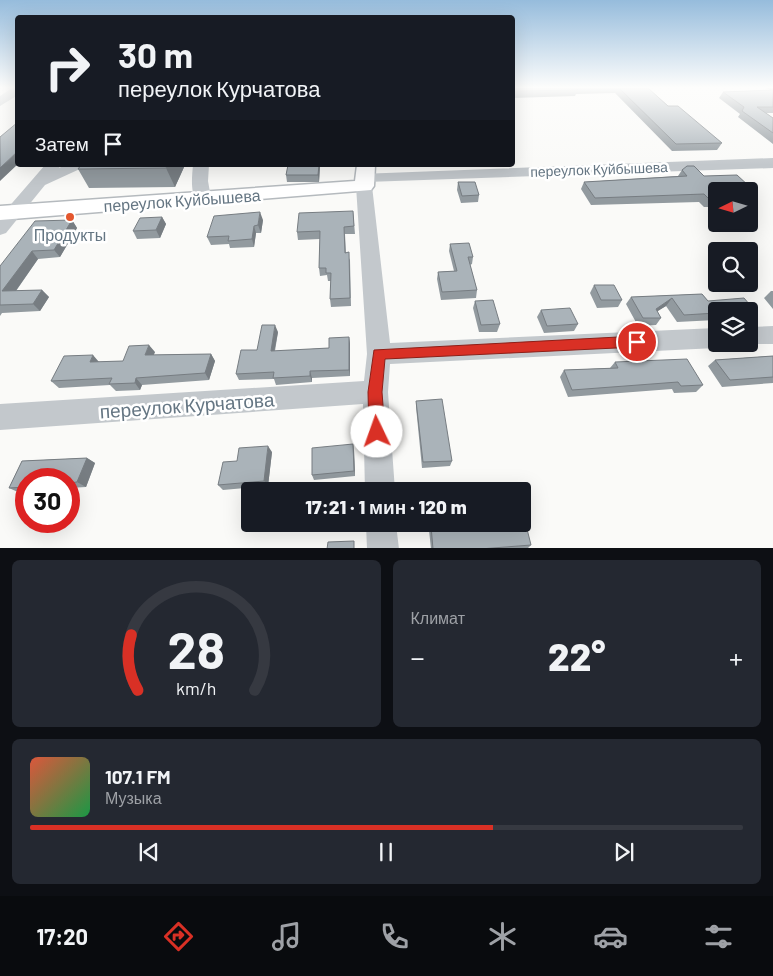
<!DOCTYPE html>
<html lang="ru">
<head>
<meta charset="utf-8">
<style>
  body { margin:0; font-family:Barlow,sans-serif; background:#242831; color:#f1f3f6; height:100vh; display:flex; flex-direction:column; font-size:19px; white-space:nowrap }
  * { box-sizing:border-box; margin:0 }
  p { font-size:16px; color:#9ea1a6 }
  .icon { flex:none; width:28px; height:28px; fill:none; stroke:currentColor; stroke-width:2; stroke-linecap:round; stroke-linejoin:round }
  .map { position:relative; height:548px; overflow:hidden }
  .side { display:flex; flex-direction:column; gap:12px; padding:12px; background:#0d0f14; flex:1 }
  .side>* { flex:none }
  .guide { position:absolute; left:15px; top:15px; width:500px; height:152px; border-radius:5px; box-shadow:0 5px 20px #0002; background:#171b24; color:#f1f3f6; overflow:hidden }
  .needle { width:32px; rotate:265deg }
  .buttons { position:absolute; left:708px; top:182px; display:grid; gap:10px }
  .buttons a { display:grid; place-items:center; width:50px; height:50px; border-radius:5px; background:#171b24; box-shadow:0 5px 20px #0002; font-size:25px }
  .speed { position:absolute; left:15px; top:468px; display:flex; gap:10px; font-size:25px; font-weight:700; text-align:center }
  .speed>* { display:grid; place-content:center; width:65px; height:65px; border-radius:50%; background:#171b24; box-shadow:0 5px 20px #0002; line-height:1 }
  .speed .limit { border:8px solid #d22; background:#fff; color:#111 }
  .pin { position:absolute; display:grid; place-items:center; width:42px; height:42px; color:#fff; margin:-21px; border:2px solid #fff; border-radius:50%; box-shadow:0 1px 5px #0007 }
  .me { position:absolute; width:55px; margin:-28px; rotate:357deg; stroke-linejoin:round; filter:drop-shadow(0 0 4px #0008) }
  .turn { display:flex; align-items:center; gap:18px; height:105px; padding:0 20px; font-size:22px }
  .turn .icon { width:65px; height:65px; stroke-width:2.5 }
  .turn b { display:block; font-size:35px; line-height:42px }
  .then { display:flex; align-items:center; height:48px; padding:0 20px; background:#0003; gap:10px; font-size:19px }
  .big { font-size:38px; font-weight:800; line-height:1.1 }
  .side .widget { flex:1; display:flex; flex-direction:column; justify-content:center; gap:8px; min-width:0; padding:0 18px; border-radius:8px; background:#242831 }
  .side .dial { align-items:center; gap:0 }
  .dial svg { height:130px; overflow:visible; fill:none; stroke:#363941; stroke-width:7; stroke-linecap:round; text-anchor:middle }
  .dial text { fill:#f1f3f6; stroke:none }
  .song { display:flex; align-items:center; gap:15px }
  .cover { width:60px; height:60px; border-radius:8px; background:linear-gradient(135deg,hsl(10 70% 55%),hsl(140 70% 35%)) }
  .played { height:5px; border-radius:2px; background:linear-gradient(90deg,#d93025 65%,#363941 65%) }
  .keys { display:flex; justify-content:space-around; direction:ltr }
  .heat { display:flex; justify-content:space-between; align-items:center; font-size:28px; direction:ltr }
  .side .tiles { flex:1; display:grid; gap:12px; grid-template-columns:1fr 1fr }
  .widget:last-child { grid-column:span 2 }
  .trip { position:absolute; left:241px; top:482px; width:290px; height:50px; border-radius:5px; background:#171b24; box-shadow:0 5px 20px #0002; font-weight:800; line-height:50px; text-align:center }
  .menu { display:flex; height:80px; justify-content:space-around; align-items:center; background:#090b0e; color:#9ea1a6 }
  .menu .icon { width:35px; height:35px }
  .menu .selected { color:#d93025 }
  .menu b { font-size:22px; color:#f1f3f6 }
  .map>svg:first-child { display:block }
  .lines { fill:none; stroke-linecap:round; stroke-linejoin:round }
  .major-casing { stroke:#b5babe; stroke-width:3 }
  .minor { fill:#c3c8cc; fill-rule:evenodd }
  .major { fill:#fff; fill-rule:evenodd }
  .wall { fill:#929a9f }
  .shaded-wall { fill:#777d82 }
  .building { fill:#aab3b9; stroke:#777d82 }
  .route { fill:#d93025; stroke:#8d1f18 }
  .poi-dot { fill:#e4572e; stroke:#fff; stroke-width:2 }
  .labels { text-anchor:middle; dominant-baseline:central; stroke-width:5; stroke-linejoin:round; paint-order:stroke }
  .far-street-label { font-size:14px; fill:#657683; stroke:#fff }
  .street-label { font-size:16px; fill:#657683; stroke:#fff }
  .poi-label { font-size:16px; fill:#657683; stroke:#fff }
  .near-street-label { font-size:19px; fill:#657683; stroke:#fff }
</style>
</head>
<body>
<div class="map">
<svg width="773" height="549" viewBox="0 0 773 549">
  <rect width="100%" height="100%" fill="#fafaf8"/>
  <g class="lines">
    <g class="major-casing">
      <path id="major" d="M357,165H375L374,186L371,190L0,220V206L355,181Z"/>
    </g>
    <path class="minor" d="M12,88H18V95L0,106V96Z
      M773,158V168L366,182L372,186L390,343L716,328V344H725L716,348L390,364L388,392L395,491H365L363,404L0,430V404L364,381L367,354L356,186L364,181L358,177L360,174Z
      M45,165H61L59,168L65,165H85L82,168L45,185L6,233L0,235V217Z
      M193,165H209L208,181L211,198L209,202H197C190,192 192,177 193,165Z
      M773,326V344H744H749V327Z
      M366,524H396L399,549H367Z"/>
    <use href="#major" class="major"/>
  </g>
  <path class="wall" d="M512,88H648L668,106L722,143L717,150L672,151L615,93L576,94L575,96L512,98Z
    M766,88H773V113H766L773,118V144L738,117L740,114L719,98L723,92L770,90Z
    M185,165L175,187L89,188L78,169Z
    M288,165H320L319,182H287L286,175Z
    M682,170L704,176L750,187L747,191H716V207H704L699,202L591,205L581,189L584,182L678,176Z
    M458,182L479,195L478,202L461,203L457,190Z
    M353,211L355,234H345L346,253L350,260L351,306L331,307L330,299L331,281H328L327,275L320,276L319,268L320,239L298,240L297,232Z
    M162,217L166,224L160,238L137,239L133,231Z
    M72,220L77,228L60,257L38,259L16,291L42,290L49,297L40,311L2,313L0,316V266Z
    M263,220L261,233H256L254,247L230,248L229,244L211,245L207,237Z
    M450,244L473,257L472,264L470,265L477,290L476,298L441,300L437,279L438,272L454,271L449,251Z
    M594,285L622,300L618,307L597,308L590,293Z
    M771,291H773V309L764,298Z
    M702,294L708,301L756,312L749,318V311H716V320L677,322L666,306L657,311L661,318L656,325L638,326L626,304L631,297Z
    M475,301L500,324L497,332H479L473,308Z
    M541,310L578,324L574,331L544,333L537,317Z
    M278,332L275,351L329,348L349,337L350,344V376L312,378V382L276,385L274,379L239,380L236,374L257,350Z
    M155,352L153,355L211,354L215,361L209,380L142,385L140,390L116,391L110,385L59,388L51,381L99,362L123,361Z
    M773,356V383L722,387L708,366L715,360Z
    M615,362L703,385L696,392L674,393L672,389L568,397L560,377L564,370L610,368Z
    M416,401L452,461L450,466L422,468L416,407Z
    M354,450L355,476L314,480L312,475Z
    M272,452L268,486L223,490L218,485L237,461Z
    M87,458L95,463L86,487L69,488V479H26V492L20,493L9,488L22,461Z
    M431,526L476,527L531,545L527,549H431L429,530Z"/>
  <path class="shaded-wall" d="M18,151V164L0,181V168Z
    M168,165H185L175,187L166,168Z
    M319,165H320L319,182L318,175Z
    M260,212L263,220L261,233L258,225Z
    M162,217L166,224L160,238L156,230Z
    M72,220L77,228L60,257L54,250Z
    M254,226L256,233L254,247L252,239Z
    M32,251L38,259L10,299L2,291Z
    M42,290L49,297L40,311L33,304Z
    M672,298L666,306L650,316L656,309Z
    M275,325L278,332L273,358L271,351Z
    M349,337L350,344V376L349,370Z
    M149,345L155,352L151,362L145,355Z
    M211,354L215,361L209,380L205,373Z
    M93,355L99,362H90Z
    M310,371L312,378V382L310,376Z
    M136,378L142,385L140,390L135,383Z
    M353,444L354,450L355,476L354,471Z
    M268,446L272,452L268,486L264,481Z
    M87,458L95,463L86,487L77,482Z"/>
  <path class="building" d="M512,88H576L578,90L512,91Z
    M619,88H648L668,106H678L722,143L676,144Z
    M773,90V107H757L773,118V133L742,111L744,107L723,92Z
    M18,122V151L0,168V137Z
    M81,165H168L166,168L78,169Z
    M288,165H319L318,175H286Z
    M687,166H694L704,176L737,175L750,187H742L745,190L716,191V199H709L704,194L595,198L584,182L687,176L682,170Z
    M458,182H475L479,195L462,196Z
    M353,211L354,226L344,227L345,253L349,252L350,298L330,299L331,273H326V268H319L320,231L297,232L299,213Z
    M260,212L258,225L254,226L252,239L228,241L229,236L207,237L214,216Z
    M162,217L156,230L133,231L140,218Z
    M72,220L54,250L32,251L2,291L42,290L33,304L0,305V266L35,221Z
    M469,243L473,257H468L477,290L442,292L438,272L457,271L450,244Z
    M594,285H614L622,300H601Z
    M702,294L708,301L744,298L756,312L716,311V313L684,315L672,298L656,309L661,318H643L631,297Z
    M493,300L500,324L481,325L475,301Z
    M570,308L578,324L547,326L541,310Z
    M262,325H275L271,351L329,348V338L349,337V370L310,371V376L273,378L274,372L236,374L241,350H257Z
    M149,345L145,355L211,354L205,373L136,378L135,383L109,384L112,378L51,381L64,356L93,355L90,362L123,361L129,346Z
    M773,356V377L730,380L715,360Z
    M687,359L703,385L681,386L678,382L572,390L564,370L618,368L615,362Z
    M442,399L452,461L423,462L416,401Z
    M353,444L354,471L312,475V448Z
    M268,446L264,481L218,485L223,462L237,461L239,448Z
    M87,458L77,482L69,483V479H26V487L9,488L22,461Z
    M473,524H475L476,527L526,525L531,545L480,549H433L431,526Z
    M354,541V549H327L328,542Z"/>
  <linearGradient id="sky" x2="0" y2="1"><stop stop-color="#96bcdc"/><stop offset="0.53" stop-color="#fdfdfc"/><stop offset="1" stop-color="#fdfdfc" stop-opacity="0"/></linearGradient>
  <rect width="773" height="165" fill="url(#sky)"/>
  <path class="route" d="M637,336L643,342L637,347L385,359L382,392L385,432L382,437L377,439L371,437L369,432L368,392L374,350Z"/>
  <circle class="poi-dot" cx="70" cy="217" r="5"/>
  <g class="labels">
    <g class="far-street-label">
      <text transform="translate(599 169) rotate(-2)">переулок Куйбышева</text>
    </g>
    <g class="street-label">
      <text transform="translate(182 200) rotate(-4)">переулок Куйбышева</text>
    </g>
    <g class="poi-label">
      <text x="70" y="234">Продукты</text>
    </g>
    <g class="near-street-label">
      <text transform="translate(187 405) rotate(-4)">переулок Курчатова</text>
    </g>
  </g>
</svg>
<div class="buttons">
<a><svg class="needle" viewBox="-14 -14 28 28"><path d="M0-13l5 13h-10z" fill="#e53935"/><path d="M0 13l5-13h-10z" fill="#9ea1a6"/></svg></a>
<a><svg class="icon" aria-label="search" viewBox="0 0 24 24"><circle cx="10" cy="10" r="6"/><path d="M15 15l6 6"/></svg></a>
<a><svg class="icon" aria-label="layers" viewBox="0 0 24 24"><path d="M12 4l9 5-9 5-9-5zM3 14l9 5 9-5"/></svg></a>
</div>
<div class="speed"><div class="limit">30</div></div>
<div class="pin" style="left:637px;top:342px;background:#d93025"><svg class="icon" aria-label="arrive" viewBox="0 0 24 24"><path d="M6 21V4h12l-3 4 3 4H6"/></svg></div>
<svg class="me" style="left:377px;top:432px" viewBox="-20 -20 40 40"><circle r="19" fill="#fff"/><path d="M0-13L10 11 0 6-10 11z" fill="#d93025"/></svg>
<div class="trip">17:21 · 1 мин · 120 m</div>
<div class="guide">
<div class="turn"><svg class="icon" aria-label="right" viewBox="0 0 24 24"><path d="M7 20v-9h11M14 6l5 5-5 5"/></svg><div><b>30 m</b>переулок Курчатова</div></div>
<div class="then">Затем<svg class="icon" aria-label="arrive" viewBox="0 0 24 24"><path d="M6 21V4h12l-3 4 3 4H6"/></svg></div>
</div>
</div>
<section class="side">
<div class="tiles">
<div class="widget dial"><svg viewBox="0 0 100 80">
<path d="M14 69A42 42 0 1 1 86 69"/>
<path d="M14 69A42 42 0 0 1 10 35" stroke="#d93025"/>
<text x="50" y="56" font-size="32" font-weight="700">28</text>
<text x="50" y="72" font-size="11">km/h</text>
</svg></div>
<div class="widget"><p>Климат</p>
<div class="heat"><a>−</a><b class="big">22°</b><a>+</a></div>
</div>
<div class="widget">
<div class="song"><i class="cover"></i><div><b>107.1 FM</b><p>Музыка</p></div></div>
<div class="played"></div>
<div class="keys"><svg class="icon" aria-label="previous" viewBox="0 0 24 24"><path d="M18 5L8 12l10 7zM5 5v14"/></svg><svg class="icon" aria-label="pause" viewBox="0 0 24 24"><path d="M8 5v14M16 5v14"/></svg><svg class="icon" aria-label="next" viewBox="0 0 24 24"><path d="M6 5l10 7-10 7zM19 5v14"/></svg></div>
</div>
</div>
</section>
<nav class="menu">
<b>17:20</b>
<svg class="icon selected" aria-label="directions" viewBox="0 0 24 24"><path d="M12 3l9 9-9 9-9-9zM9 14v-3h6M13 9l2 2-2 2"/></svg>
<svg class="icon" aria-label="music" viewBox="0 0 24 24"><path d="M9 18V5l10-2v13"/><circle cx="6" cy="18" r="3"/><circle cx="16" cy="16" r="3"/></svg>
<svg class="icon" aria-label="phone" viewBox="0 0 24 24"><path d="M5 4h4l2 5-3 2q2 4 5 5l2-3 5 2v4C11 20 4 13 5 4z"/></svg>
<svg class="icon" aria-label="climate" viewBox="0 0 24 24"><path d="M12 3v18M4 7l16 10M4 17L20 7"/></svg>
<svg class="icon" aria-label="car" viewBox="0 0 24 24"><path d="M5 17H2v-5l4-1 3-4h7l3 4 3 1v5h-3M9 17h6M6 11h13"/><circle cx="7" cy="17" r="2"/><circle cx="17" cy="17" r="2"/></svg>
<svg class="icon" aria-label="filters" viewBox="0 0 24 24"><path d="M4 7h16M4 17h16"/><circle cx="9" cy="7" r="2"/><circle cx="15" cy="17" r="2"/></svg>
</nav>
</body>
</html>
